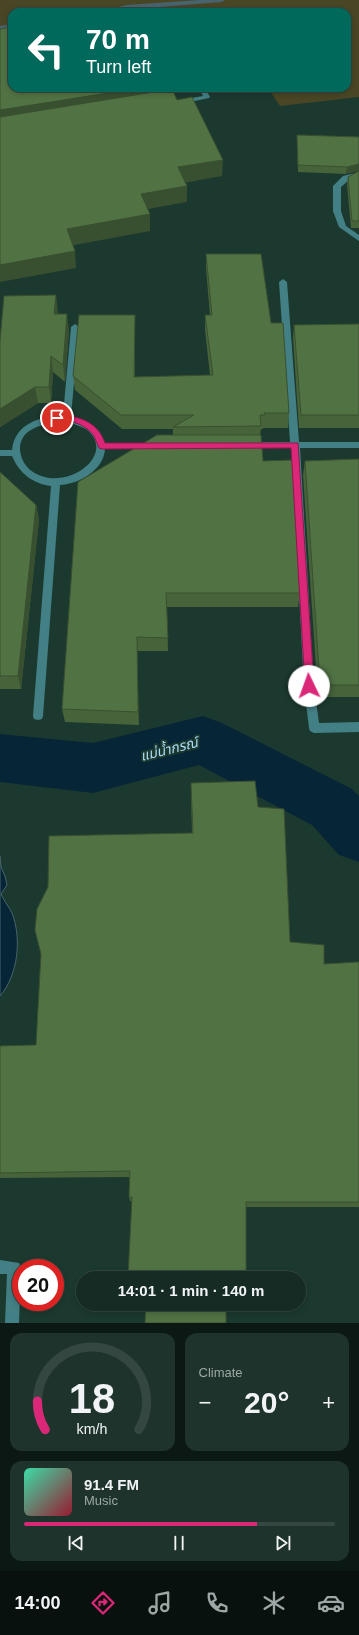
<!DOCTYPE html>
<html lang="en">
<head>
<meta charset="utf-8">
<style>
  body { margin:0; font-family:Arial,"Noto Sans Thai",sans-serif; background:#1e332b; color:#f1f3f6; height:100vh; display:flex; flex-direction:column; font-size:15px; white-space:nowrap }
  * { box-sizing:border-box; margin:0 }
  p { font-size:13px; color:#9da7a6 }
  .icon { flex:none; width:22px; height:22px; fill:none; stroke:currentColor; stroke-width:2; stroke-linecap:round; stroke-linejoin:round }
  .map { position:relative; height:1323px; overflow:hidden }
  .panel { display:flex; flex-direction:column; gap:10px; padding:10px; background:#0c1813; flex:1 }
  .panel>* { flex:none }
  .top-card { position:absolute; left:8px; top:8px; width:343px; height:84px; border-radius:12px; box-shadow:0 2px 6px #0003,0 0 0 1px #344741; background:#00695c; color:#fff; overflow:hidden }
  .speed { position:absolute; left:12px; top:1259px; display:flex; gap:8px; font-size:20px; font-weight:700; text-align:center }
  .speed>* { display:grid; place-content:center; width:52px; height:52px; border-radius:50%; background:#152b23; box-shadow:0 2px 6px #0003,0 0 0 1px #344741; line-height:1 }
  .speed .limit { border:6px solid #d22; background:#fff; color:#111 }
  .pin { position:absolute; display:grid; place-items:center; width:34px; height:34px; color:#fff; margin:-17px; border:2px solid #fff; border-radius:50%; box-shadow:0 1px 4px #0007 }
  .me { position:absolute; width:44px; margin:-22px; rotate:357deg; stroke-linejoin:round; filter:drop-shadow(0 0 3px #0008) }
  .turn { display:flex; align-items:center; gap:14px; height:84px; padding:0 12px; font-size:18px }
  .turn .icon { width:52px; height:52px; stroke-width:2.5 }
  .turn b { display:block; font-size:28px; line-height:34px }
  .big { font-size:30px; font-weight:800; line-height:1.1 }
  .panel .tile { flex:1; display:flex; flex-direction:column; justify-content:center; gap:6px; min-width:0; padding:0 14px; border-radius:12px; background:#1e332b }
  .panel .dial { align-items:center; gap:0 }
  .dial svg { height:104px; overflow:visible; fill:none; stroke:#344741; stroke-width:7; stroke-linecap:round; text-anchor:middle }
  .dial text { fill:#f1f3f6; stroke:none }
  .song { display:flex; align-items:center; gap:12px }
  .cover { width:48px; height:48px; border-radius:6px; background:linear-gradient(135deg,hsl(160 70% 55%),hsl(350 70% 35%)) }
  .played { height:4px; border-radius:2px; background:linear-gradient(90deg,#db2777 75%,#344741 75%) }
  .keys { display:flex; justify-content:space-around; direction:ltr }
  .heat { display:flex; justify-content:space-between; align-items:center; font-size:22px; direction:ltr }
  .panel .tiles { flex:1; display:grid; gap:10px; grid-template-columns:1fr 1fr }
  .tile:last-child { grid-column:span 2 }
  .trip { position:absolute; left:76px; top:1271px; width:230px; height:40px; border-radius:20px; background:#152b23; box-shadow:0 2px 6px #0003,0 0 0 1px #344741; font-weight:800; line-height:40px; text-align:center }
  .tabs { display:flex; height:64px; justify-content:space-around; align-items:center; background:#08110e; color:#9da7a6 }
  .tabs .icon { width:28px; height:28px }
  .tabs .active { color:#db2777 }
  .tabs b { font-size:18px; color:#f1f3f6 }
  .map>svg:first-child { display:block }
  .green { fill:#494625 }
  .water { fill:#062637; stroke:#48636d }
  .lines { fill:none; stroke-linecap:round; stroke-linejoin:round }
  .stream { fill:#48636d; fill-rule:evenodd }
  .river { fill:#062637; fill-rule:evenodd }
  .minor { fill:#438085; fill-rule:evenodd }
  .wall { fill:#46633a }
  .shaded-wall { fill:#395030 }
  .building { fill:#517344; stroke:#395030 }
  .route { fill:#db2777; stroke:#8e194d }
  .labels { text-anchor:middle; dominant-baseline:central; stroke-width:4; stroke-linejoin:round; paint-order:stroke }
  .water-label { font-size:14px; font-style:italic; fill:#aadbf9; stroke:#1c392f }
</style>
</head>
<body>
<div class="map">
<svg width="359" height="1323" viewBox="0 0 359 1323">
  <rect width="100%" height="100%" fill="#1c392f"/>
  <path class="green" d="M0,0H359V97L280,106L268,88H347V12H219L217,10L199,12H12V36L0,39Z"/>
  <path class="water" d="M0,856L1,867L5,876L7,885L1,894C4,901 9,907 12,913C22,939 18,975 0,996Z"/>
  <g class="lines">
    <path class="stream" d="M199,0H225L222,2L95,12L127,5Z
      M12,24V28L0,30V26Z"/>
    <path class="river" d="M203,716L222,723L352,789L359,796V862L339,855L312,825L199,765L93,793L0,782V734L93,743Z"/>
    <path class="minor" d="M199,88H205L210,97L209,98L180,104L177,102L180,100L203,96Z
      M359,172V176L349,180L341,187V211L346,226L359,235V241L339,227L333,211V186L343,176Z
      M283,279L287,282L299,442H359V448H300L314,686L319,723L359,722V732L314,733L310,731L309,728L304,686L291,448H249L245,445L249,442H290L279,282Z
      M75,324L79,327L71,416C84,421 103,427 104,443H153L157,446L153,449H105C104,470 79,484 60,485L43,716L42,719L38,720L34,719L33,716L51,486C33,484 19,473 12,456H0V450H12C15,423 40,417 63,415L71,327ZM66,421C72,424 81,426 86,429C120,455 62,497 29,469C24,464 21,458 20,450C19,426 49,423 66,421Z
      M0,1260L19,1263L21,1268L19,1323H5L7,1274H0Z"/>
  </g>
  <path class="wall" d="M297,135L359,137L346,174L298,172L297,142Z
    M359,171V228H351L347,184L348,177Z
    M206,254L271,323L289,413L288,428H263V429H261L260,435L263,461L300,593L298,607H167L168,651H137L139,725L65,722L62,709L173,435V429H122L75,390L73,376L135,330V377L210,375L205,330V315H210L206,269Z
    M58,312L57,314L69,330L65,382L53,372L51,403H38L0,427V341Z
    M359,324V428H299L293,338L294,325Z
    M359,459V697H318L303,475L305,461Z
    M0,472L36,505L39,520L21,689H0Z
    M191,783L258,807L290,942L324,964L359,962V1207H246L132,1202L130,1201L129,1197V1177L0,1178V1046L36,1045L192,833L191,796Z
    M126,1304L245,1310L244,1312L128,1306Z"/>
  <path class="shaded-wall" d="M140,88H169V100L0,127V110Z
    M223,160L222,176L178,184V167Z
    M359,164V171L346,174L347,167Z
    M187,186V202L142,210L141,194Z
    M150,214V231L69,246L67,229Z
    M75,251L76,268L0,282V265Z
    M56,295L58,312L56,330L54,314Z
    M67,314L69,330L65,382L63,365Z
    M135,315V330L134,391V377Z
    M51,356L53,372L51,403L49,387Z
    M35,387L38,403L0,427V409Z
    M36,505L39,520L21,689L18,676Z
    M137,637V651L139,725L138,712Z"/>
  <path class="building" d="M130,8L133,12H103Z
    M12,27V88H140L0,110V29Z
    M172,89L177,100L192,97L223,160L178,167L187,186L141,194L150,214L67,229L75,251L0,265V117Z
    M297,135L359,137V164L347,167L298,165Z
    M359,171V221H352L348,177Z
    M206,254H261L271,323H283L289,413H264L265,415H260L261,426L173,427L194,415H121L73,376L79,315H135L134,377L213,375L205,315H212Z
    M56,295L54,314H67L63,365L51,356L49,387H35L0,409V341L4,296Z
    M359,324V415H301L294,325Z
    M157,435H261L263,461L293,460L300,593H166L168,638L137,637L138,712L62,709L78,482Z
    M359,459V685H320L305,461Z
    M0,472L36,505L18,676H0Z
    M255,781L258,807L284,809L290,942L324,945V964L359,962V1202H246V1278H128L132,1197H129L130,1171L0,1173V1046L36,1045L41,954L35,930L37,909L48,887L49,836L193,833L191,783Z
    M126,1304H246L245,1310L226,1309V1323H145L146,1305Z"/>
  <path class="route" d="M67,415C85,419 98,424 105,443H298L314,686L313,689H306L305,686L291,448L102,449L99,448C97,444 96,440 94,436C89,428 77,422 68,421C62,420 57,423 53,418L57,416Z"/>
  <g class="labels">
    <g class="water-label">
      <text transform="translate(169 749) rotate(-14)">แม่น้ำกรณ์</text>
    </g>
  </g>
</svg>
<div class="speed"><div class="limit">20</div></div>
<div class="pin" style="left:57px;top:418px;background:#d93025"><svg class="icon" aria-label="arrive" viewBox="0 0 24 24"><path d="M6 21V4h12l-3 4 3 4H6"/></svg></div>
<svg class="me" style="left:309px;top:686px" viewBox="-20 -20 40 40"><circle r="19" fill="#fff"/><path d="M0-13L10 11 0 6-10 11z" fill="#db2777"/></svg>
<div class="trip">14:01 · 1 min · 140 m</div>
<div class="top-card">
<div class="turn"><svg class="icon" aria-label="left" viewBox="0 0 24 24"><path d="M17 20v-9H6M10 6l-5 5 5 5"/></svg><div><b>70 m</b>Turn left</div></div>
</div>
</div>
<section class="panel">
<div class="tiles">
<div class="tile dial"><svg viewBox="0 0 100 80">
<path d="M14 69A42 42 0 1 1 86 69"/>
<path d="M14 69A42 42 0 0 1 8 47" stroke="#db2777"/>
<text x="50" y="56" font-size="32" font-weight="700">18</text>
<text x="50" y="72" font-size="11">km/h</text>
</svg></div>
<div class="tile"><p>Climate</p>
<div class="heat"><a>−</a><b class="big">20°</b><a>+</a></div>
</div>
<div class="tile">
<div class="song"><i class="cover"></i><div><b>91.4 FM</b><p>Music</p></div></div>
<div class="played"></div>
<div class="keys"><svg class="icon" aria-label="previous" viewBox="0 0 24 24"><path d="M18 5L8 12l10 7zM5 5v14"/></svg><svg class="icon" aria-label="pause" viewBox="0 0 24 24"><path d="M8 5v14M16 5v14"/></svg><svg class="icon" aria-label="next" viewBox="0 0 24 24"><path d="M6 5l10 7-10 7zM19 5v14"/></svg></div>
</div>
</div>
</section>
<nav class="tabs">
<b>14:00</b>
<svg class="icon active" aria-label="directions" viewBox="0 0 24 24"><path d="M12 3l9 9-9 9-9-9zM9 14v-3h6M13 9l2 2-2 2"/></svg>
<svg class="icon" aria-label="music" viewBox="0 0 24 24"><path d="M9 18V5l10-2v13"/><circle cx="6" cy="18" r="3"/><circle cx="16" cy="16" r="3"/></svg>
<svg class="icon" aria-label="phone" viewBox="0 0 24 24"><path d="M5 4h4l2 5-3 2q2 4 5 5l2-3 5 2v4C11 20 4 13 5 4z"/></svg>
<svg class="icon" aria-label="climate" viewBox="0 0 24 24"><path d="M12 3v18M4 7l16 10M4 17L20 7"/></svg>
<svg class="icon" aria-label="car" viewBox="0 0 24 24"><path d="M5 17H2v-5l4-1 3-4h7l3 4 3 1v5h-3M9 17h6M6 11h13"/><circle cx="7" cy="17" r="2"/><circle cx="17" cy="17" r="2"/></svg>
</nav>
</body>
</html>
